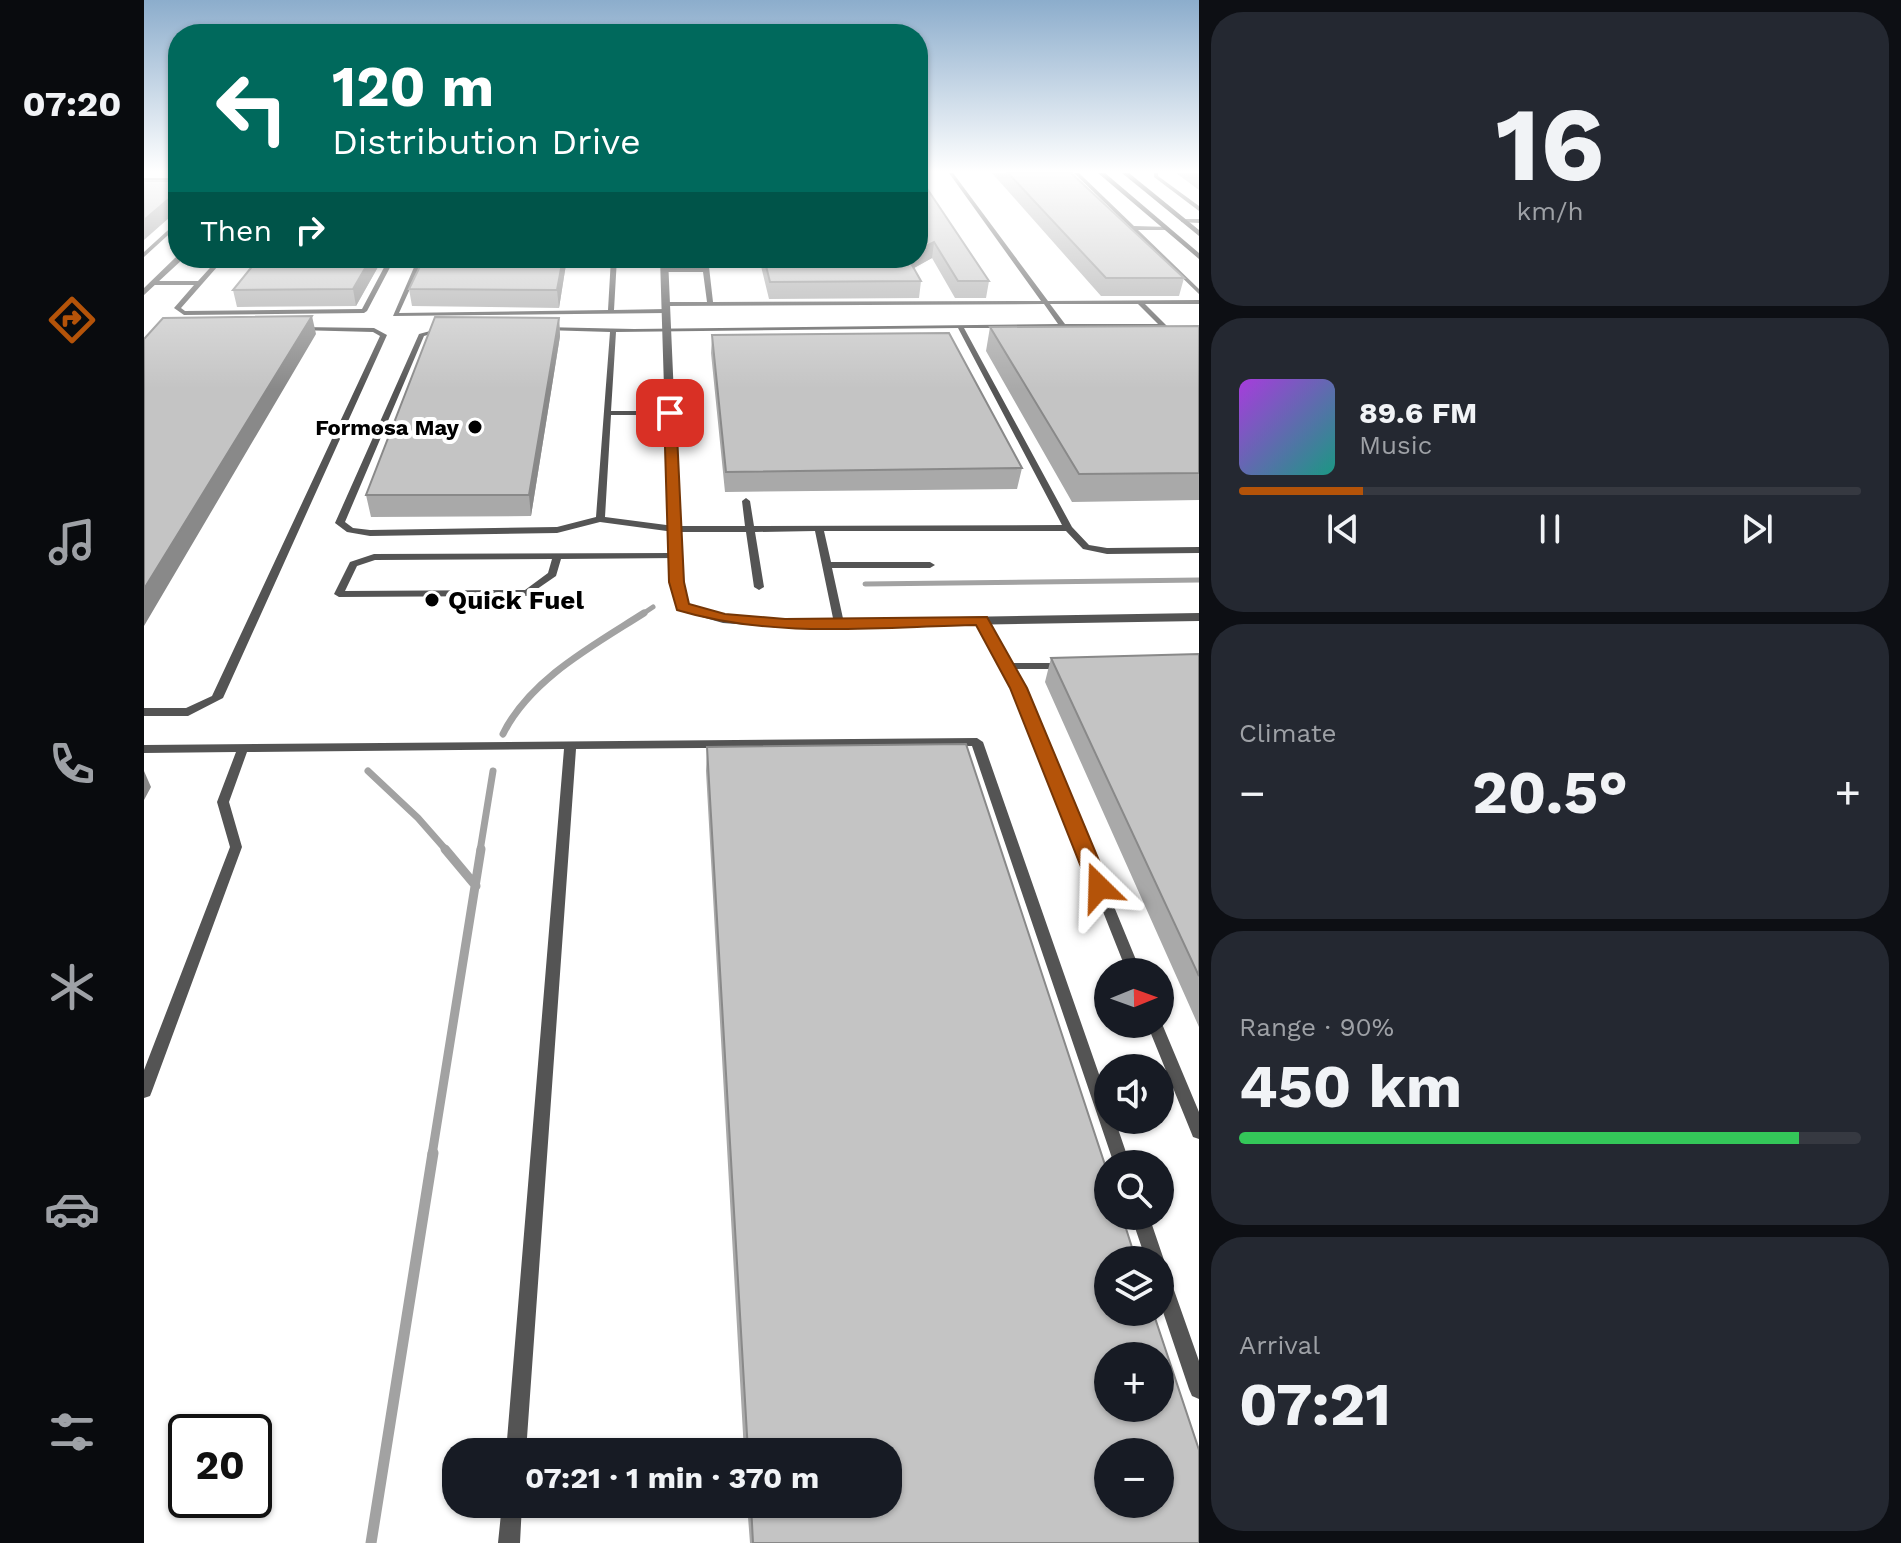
<!DOCTYPE html>
<html lang="en">
<head>
<meta charset="utf-8">
<style>
  body { margin:0; font-family:"Work Sans",sans-serif; background:#242831; color:#f1f3f6; height:100vh; display:flex; flex-direction:column; font-size:30px; white-space:nowrap }
  * { box-sizing:border-box; margin:0 }
  p { font-size:26px; color:#9ea1a6 }
  .icon { flex:none; width:44px; height:44px; fill:none; stroke:currentColor; stroke-width:2; stroke-linecap:round; stroke-linejoin:round }
  .map { position:relative; flex:1; overflow:hidden }
  .drawer { display:flex; flex-direction:column; gap:12px; padding:12px; background:#0d0f14; width:702px }
  .drawer>* { flex:none }
  .hud { position:absolute; left:24px; top:24px; width:760px; height:244px; border-radius:32px; box-shadow:0 2px 6px #0004; background:#00695c; color:#fff; overflow:hidden }
  .needle { width:52px; rotate:89deg }
  .controls { position:absolute; left:950px; top:958px; display:grid; gap:16px }
  .controls a { display:grid; place-items:center; width:80px; height:80px; border-radius:50%; background:#171b24; box-shadow:0 2px 6px #0004; font-size:40px }
  .speed { position:absolute; left:24px; top:1414px; display:flex; gap:16px; font-size:40px; font-weight:700; text-align:center }
  .speed>* { display:grid; place-content:center; width:104px; height:104px; border-radius:50%; background:#171b24; box-shadow:0 2px 6px #0004; line-height:1 }
  .speed .limit { border:4px solid #111; border-radius:12px; background:#fff; color:#111 }
  .pin { position:absolute; display:grid; place-items:center; width:68px; height:68px; color:#fff; margin:-34px; border-radius:16px; box-shadow:0 4px 12px #0006 }
  .me { position:absolute; width:88px; margin:-44px; rotate:338deg; stroke-linejoin:round; filter:drop-shadow(0 0 6px #0008) }
  .turn { display:flex; align-items:center; gap:28px; height:168px; padding:0 32px; font-size:36px }
  .turn .icon { width:104px; height:104px; stroke-width:2.5 }
  .turn b { display:block; font-size:56px; line-height:68px }
  .then { display:flex; align-items:center; height:76px; padding:0 32px; background:#0003; gap:16px; font-size:30px }
  .big { font-size:60px; font-weight:700; line-height:1.1 }
  .drawer .widget { flex:1; display:flex; flex-direction:column; justify-content:center; gap:12px; min-width:0; padding:0 28px; border-radius:32px; background:#242831 }
  .drawer .dial { align-items:center; gap:0 }
  .dial b { font-size:104px; line-height:1 }
  .song { display:flex; align-items:center; gap:24px }
  .cover { width:96px; height:96px; border-radius:12px; background:linear-gradient(135deg,hsl(280 70% 55%),hsl(170 70% 35%)) }
  .played { height:8px; border-radius:4px; background:linear-gradient(90deg,#b45309 20%,#363941 20%) }
  .keys { display:flex; justify-content:space-around; direction:ltr }
  .heat { display:flex; justify-content:space-between; align-items:center; font-size:44px; direction:ltr }
  .charge { height:12px; border-radius:6px; background:linear-gradient(90deg,#34c759 90%,#363941 0) }
  .trip { position:absolute; left:298px; top:1438px; width:460px; height:80px; border-radius:32px; background:#171b24; box-shadow:0 2px 6px #0004; font-weight:700; line-height:80px; text-align:center }
  main { display:flex; flex:1; min-height:0 }
  .dock { display:flex; flex-direction:column; width:144px; justify-content:space-around; align-items:center; background:#090b0e; color:#9ea1a6 }
  .dock .icon { width:56px; height:56px }
  .dock .active { color:#b45309 }
  .dock b { font-size:36px; color:#f1f3f6 }
  .map>svg:first-child { display:block }
  .lines { fill:none; stroke-linecap:round; stroke-linejoin:round }
  .stream-far3 { stroke:#a2a2a2; stroke-width:5 }
  .stream-far2 { stroke:#a2a2a2; stroke-width:7 }
  .stream-far1 { stroke:#a2a2a2; stroke-width:9 }
  .stream { stroke:#a2a2a2; stroke-width:11 }
  .service { fill:#545454; fill-rule:evenodd }
  .minor { fill:#545454; fill-rule:evenodd }
  .secondary { fill:#212121; fill-rule:evenodd }
  .wall { fill:#a9a9a9 }
  .shaded-wall { fill:#898989 }
  .building { fill:#c4c4c4; stroke:#898989; stroke-width:2; fill-rule:evenodd }
  .route { fill:#b45309; stroke:#753606; stroke-width:2 }
  .poi-dot { fill:#000; stroke:#fff; stroke-width:3 }
  .labels { text-anchor:middle; dominant-baseline:central; stroke-width:8; stroke-linejoin:round; paint-order:stroke }
  .far-poi-label { font-size:22px; font-weight:bold; fill:#000; stroke:#fff; text-anchor:end }
  .poi-label { font-size:26px; font-weight:bold; fill:#000; stroke:#fff; text-anchor:start }
</style>
</head>
<body>
<main>
<nav class="dock">
<b>07:20</b>
<svg class="icon active" aria-label="directions" viewBox="0 0 24 24"><path d="M12 3l9 9-9 9-9-9zM9 14v-3h6M13 9l2 2-2 2"/></svg>
<svg class="icon" aria-label="music" viewBox="0 0 24 24"><path d="M9 18V5l10-2v13"/><circle cx="6" cy="18" r="3"/><circle cx="16" cy="16" r="3"/></svg>
<svg class="icon" aria-label="phone" viewBox="0 0 24 24"><path d="M5 4h4l2 5-3 2q2 4 5 5l2-3 5 2v4C11 20 4 13 5 4z"/></svg>
<svg class="icon" aria-label="climate" viewBox="0 0 24 24"><path d="M12 3v18M4 7l16 10M4 17L20 7"/></svg>
<svg class="icon" aria-label="car" viewBox="0 0 24 24"><path d="M5 17H2v-5l4-1 3-4h7l3 4 3 1v5h-3M9 17h6M6 11h13"/><circle cx="7" cy="17" r="2"/><circle cx="17" cy="17" r="2"/></svg>
<svg class="icon" aria-label="filters" viewBox="0 0 24 24"><path d="M4 7h16M4 17h16"/><circle cx="9" cy="7" r="2"/><circle cx="15" cy="17" r="2"/></svg>
</nav>
<div class="map">
<svg width="1055" height="1543" viewBox="0 0 1055 1543">
  <rect width="100%" height="100%" fill="#fff"/>
  <g class="lines">
    <path class="stream-far3" d="M721,584L1055,580
      M497,615L509,607"/>
    <path class="stream-far2" d="M359,734C386,679 450,645 500,613
      M224,771L274,818L303,851
      M336,851L349,771"/>
    <path class="stream-far1" d="M301,849L332,886
      M288,1155L337,849"/>
    <path class="stream" d="M227,1543L289,1153"/>
    <path class="service" d="M805,173H809L904,301L1055,300V304H1001L1024,327V329L1022,330L1018,328H820L928,527L945,545L963,548L1055,547V553L963,554L939,549L922,531H680L687,562H786L791,565L786,568H688L700,623L695,626L690,623L671,531L611,532L620,587L615,590L610,587L602,532H530L456,522L413,533L226,536L203,532L191,523L275,334L301,327L304,329L280,336L201,522L209,528L226,530L413,527L452,517L466,332L400,330L397,328L398,327L490,329L914,324L900,304L522,306L519,304L522,302H563L559,272H520L517,270L520,268H559L558,258H564L569,302L897,301ZM906,304H994L1014,324H921ZM814,328L918,525L610,526L606,501L602,498L598,501L601,526H530L461,517L467,415H526L530,413L526,411H467L472,332Z
      M930,173H935L990,226L1024,227L1022,230H994L1055,289V294Z
      M1010,173H1014V176L1055,206V211L1010,177Z
      M0,178H34V180H0Z
      M1039,219H1055V223L1037,222Z
      M34,221V226L0,257V252Z
      M75,258H81L37,308L41,311L218,309L245,258H251L223,311L220,313L40,315L30,308L50,285H10L7,283L10,281H54Z
      M274,258H280L255,313L464,310L467,258H473L470,310L522,309L525,311L522,313L249,316Z
      M155,327L230,328L243,335L79,698L44,716H0V708H42L68,696L236,336L229,332L153,330V328Z
      M531,553L536,556L534,558L417,559L412,576L383,596L195,597L190,594L206,562L230,554ZM408,559L404,573L381,590L201,591L213,566L231,560Z
      M837,617L842,620L866,663H919L924,666L919,669H870L880,688L997,972H983L870,688L832,620Z
      M833,738L839,742L964,1100V1120H971L986,1164H970L828,746L432,749L382,1452H362L420,749L103,752L85,802L98,847L8,1091L6,1096L0,1098V1070L86,847L73,802L92,752L0,753V745Z
      M1016,1019L1055,1112V1139L1049,1137L1047,1132L1003,1024H1016Z
      M987,1216H1005L1020,1260L1017,1266L1016,1260H1002Z
      M1016,1267L1022,1270L1025,1276L1055,1361V1399L1048,1396L1045,1389L1016,1303Z
      M358,1504H378L376,1543H354Z"/>
    <path class="minor" d="M33,256L40,258L0,295V288Z
      M516,258H524L538,582L544,605L580,615L641,620L1055,613V621L641,628L579,623L533,610L526,582Z"/>
    <path class="secondary" d="M954,173H961L1055,253V259Z
      M978,173H985L1055,230V236Z"/>
  </g>
  <path class="wall" d="M848,173H927L1040,278L1035,296H957Z
    M1032,173H1055V190Z
    M774,175L845,281L842,298H811L788,258L770,268L777,281L775,298L625,299L615,258H774Z
    M239,258L212,306L93,307L89,290Z
    M280,258H423L415,308L268,306L265,289Z
    M415,318L416,336L387,516L227,517L222,495Z
    M1055,326V500L928,502L842,351L846,327Z
    M568,335L878,468L873,489L581,492L567,353Z
    M1055,654V1027L901,682L907,658Z
    M563,747L1055,1543H606L603,1504H744V1452H600L562,771Z"/>
  <path class="shaded-wall" d="M34,191V210L0,240V220Z
    M790,242L788,258L761,273L763,258H774V250Z
    M227,258H239L212,306L209,289Z
    M419,258H423L415,308L413,290Z
    M168,316L172,334L0,626V589Z
    M415,318L416,336L387,516L385,495Z
    M0,771L7,787L0,800Z"/>
  <path class="building" d="M864,173H927L1040,278H962Z
    M774,175L845,281H814L790,242L774,250Z
    M0,181H34V191L0,220Z
    M115,258H227L209,289L89,290Z
    M280,258H419L413,290L265,289Z
    M620,258H764L777,281L626,282Z
    M168,316L0,589V339L19,318Z
    M291,317L415,318L385,495H222Z
    M1055,326V473L935,474L846,327Z
    M805,333L878,468L582,472L568,335Z
    M1055,654V976L907,658Z
    M822,744L964,1174V1216H978L992,1260H964V1312H1009L1055,1450V1543H609L607,1504H744V1452H604L563,747ZM964,1356H1016V1408H964ZM964,1452H1016V1504H964Z"/>
  <linearGradient id="sky" x2="0" y2="1"><stop stop-color="#8cadcc"/><stop offset="0.44" stop-color="#fff"/><stop offset="1" stop-color="#fff" stop-opacity="0"/></linearGradient>
  <rect width="1055" height="389" fill="url(#sky)"/>
  <path class="route" d="M526,410L532,413L540,582L545,604L581,614L641,619L843,617L883,688L966,887L963,892H948L945,887L866,688L832,625C732,627 629,639 533,610L525,582L520,413Z"/>
  <g class="poi-dot">
    <circle cx="331" cy="427" r="8"/>
    <circle cx="288" cy="600" r="8"/>
  </g>
  <g class="labels">
    <g class="far-poi-label">
      <text x="315" y="427">Formosa May</text>
    </g>
    <g class="poi-label">
      <text x="304" y="600">Quick Fuel</text>
    </g>
  </g>
</svg>
<div class="controls">
<a><svg class="needle" viewBox="-14 -14 28 28"><path d="M0-13l5 13h-10z" fill="#e53935"/><path d="M0 13l5-13h-10z" fill="#9ea1a6"/></svg></a>
<a><svg class="icon" aria-label="sound" viewBox="0 0 24 24"><path d="M4 9h4l5-4v14l-5-4H4zM17 9q2 3 0 6"/></svg></a>
<a><svg class="icon" aria-label="search" viewBox="0 0 24 24"><circle cx="10" cy="10" r="6"/><path d="M15 15l6 6"/></svg></a>
<a><svg class="icon" aria-label="layers" viewBox="0 0 24 24"><path d="M12 4l9 5-9 5-9-5zM3 14l9 5 9-5"/></svg></a>
<a>+</a>
<a>−</a>
</div>
<div class="speed"><div class="limit">20</div></div>
<div class="pin" style="left:526px;top:413px;background:#d93025"><svg class="icon" aria-label="arrive" viewBox="0 0 24 24"><path d="M6 21V4h12l-3 4 3 4H6"/></svg></div>
<svg class="me" style="left:955px;top:887px" viewBox="-20 -20 40 40"><path d="M0-17L14 15 0 8-14 15z" fill="#b45309" stroke="#fff" stroke-width="4"/></svg>
<div class="trip">07:21 · 1 min · 370 m</div>
<div class="hud">
<div class="turn"><svg class="icon" aria-label="left" viewBox="0 0 24 24"><path d="M17 20v-9H6M10 6l-5 5 5 5"/></svg><div><b>120 m</b>Distribution Drive</div></div>
<div class="then">Then<svg class="icon" aria-label="right" viewBox="0 0 24 24"><path d="M7 20v-9h11M14 6l5 5-5 5"/></svg></div>
</div>
</div>
<section class="drawer">
<div class="widget dial"><b>16</b><p>km/h</p></div>
<div class="widget">
<div class="song"><i class="cover"></i><div><b>89.6 FM</b><p>Music</p></div></div>
<div class="played"></div>
<div class="keys"><svg class="icon" aria-label="previous" viewBox="0 0 24 24"><path d="M18 5L8 12l10 7zM5 5v14"/></svg><svg class="icon" aria-label="pause" viewBox="0 0 24 24"><path d="M8 5v14M16 5v14"/></svg><svg class="icon" aria-label="next" viewBox="0 0 24 24"><path d="M6 5l10 7-10 7zM19 5v14"/></svg></div>
</div>
<div class="widget"><p>Climate</p>
<div class="heat"><a>−</a><b class="big">20.5°</b><a>+</a></div>
</div>
<div class="widget"><p>Range · 90%</p><b class="big">450 km</b><div class="charge"></div></div>
<div class="widget"><p>Arrival</p><b class="big">07:21</b></div>
</section>
</main>
</body>
</html>
